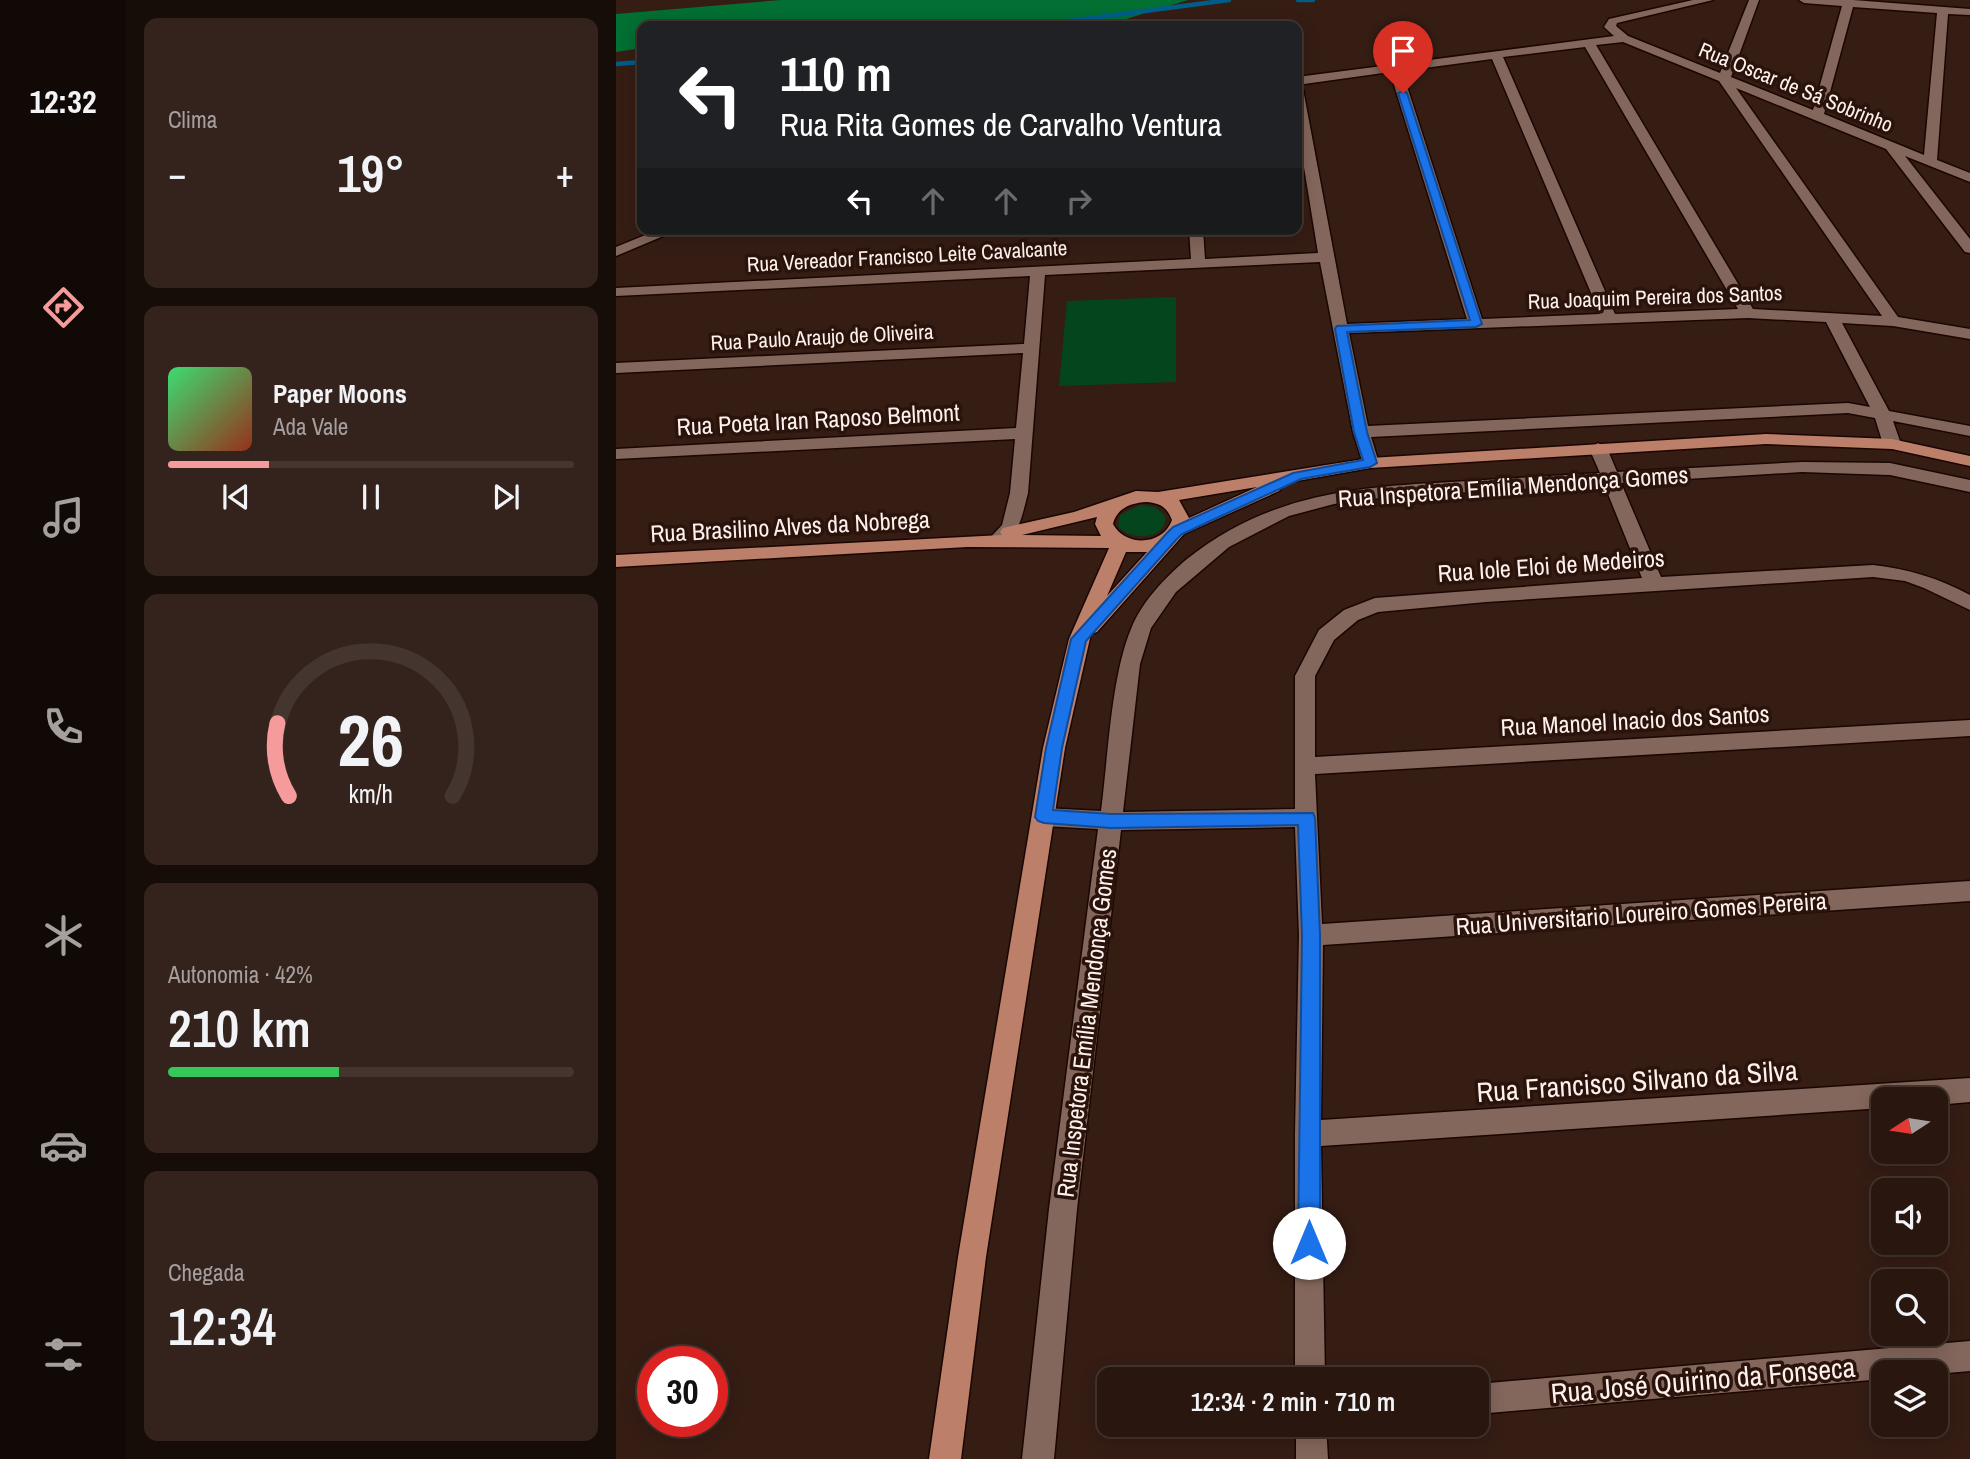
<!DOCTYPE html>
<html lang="pt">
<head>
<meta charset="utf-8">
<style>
  body { margin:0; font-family:"Archivo Narrow",sans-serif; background:#34231d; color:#f1f3f6; height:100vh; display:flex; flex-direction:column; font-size:26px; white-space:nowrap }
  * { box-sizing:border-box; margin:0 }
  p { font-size:23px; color:#a59f9e }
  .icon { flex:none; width:38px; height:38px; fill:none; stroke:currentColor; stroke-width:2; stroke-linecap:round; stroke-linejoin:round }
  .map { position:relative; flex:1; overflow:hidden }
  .panel { display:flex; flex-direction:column; gap:18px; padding:18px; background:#160c08; width:490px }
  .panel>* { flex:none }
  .guide { position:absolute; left:21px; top:21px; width:665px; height:214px; border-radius:14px; box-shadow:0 4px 18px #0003,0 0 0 2px #44352f; background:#202124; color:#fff; overflow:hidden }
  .needle { width:46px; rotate:258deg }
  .fabs { position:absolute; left:1255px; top:1087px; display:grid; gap:14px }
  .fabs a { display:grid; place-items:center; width:77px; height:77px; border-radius:14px; background:#28160f; box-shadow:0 4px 18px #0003,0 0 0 2px #44352f; font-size:35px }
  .speed { position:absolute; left:21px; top:1346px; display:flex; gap:14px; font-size:35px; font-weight:700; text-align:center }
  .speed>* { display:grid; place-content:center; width:91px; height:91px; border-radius:50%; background:#28160f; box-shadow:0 4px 18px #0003,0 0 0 2px #44352f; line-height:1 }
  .speed .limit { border:10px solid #d22; background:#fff; color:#111 }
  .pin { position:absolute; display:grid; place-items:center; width:60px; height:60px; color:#fff; margin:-72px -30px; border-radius:50% 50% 50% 0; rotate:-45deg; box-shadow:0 0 7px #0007 }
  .pin .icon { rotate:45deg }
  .me { position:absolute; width:77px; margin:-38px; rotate:0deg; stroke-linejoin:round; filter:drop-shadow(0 0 5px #0008) }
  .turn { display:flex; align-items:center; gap:24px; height:147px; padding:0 28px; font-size:32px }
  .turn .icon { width:91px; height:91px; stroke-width:2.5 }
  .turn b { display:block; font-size:49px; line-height:60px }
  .lanes { display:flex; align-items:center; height:66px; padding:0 28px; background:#0003; justify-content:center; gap:35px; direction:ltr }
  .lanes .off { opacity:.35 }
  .big { font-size:52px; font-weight:600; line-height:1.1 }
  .panel .widget { flex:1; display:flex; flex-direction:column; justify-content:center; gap:10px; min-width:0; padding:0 24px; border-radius:14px; background:#34231d }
  .panel .dial { align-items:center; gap:0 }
  .dial svg { height:182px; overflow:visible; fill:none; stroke:#44352f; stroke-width:7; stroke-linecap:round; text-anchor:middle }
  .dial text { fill:#f1f3f6; stroke:none }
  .song { display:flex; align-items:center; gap:21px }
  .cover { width:84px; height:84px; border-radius:10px; background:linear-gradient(135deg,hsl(140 70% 55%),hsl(10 70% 35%)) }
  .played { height:7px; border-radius:4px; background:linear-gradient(90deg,#f59b9c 25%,#44352f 25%) }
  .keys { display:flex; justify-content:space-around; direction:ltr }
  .heat { display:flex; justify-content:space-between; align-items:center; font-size:38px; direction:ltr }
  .charge { height:10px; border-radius:5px; background:linear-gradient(90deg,#34c759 42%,#44352f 0) }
  .trip { position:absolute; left:481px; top:1367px; width:392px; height:70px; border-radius:14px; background:#28160f; box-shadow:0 4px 18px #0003,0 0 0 2px #44352f; font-weight:600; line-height:70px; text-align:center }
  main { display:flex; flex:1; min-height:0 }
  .menu { display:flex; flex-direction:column; width:126px; justify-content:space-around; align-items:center; background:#100906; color:#a59f9e }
  .menu .icon { width:49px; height:49px }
  .menu .active { color:#f59b9c }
  .menu b { font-size:32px; color:#f1f3f6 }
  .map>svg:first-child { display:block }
  .green { fill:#05451e }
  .forest { fill:#026f33 }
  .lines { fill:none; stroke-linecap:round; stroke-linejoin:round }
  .stream { stroke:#015d88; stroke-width:4.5 }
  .minor-casing { stroke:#1b0602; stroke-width:3 }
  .major-casing { stroke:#1b0602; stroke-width:3 }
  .minor { fill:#84675c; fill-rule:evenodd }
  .major { fill:#bb7f6a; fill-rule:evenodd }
  .route { fill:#1a73e8; stroke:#114b97; stroke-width:2 }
  .labels { text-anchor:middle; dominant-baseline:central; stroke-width:7; stroke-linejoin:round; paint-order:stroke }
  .far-street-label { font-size:21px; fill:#fef0ec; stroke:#2a130b }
  .street-label { font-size:24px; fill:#fef0ec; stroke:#2a130b }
  .near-street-label { font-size:28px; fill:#fef0ec; stroke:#2a130b }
</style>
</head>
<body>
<main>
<nav class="menu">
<b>12:32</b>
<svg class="icon active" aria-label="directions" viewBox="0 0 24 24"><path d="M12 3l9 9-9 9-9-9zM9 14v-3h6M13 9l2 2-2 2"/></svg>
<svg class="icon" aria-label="music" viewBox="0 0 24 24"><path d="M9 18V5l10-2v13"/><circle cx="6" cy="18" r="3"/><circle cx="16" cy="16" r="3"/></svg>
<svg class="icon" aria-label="phone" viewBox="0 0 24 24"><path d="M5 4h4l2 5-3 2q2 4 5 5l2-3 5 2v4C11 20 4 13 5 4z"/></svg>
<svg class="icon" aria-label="climate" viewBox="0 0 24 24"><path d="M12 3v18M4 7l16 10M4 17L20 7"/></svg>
<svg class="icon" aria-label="car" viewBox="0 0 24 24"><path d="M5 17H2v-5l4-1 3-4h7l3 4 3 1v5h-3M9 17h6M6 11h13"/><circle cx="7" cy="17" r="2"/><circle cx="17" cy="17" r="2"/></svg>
<svg class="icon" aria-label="filters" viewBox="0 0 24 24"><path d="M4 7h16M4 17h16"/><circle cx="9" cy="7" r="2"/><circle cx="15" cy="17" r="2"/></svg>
</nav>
<section class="panel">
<div class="widget"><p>Clima</p>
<div class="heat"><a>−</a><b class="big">19°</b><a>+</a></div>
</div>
<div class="widget">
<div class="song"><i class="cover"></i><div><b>Paper Moons</b><p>Ada Vale</p></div></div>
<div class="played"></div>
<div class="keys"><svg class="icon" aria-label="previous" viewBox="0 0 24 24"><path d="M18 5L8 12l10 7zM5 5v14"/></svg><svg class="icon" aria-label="pause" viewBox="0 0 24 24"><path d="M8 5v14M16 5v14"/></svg><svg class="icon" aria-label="next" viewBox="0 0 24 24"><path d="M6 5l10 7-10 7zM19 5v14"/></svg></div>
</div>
<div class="widget dial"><svg viewBox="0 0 100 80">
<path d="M14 69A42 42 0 1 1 86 69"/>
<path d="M14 69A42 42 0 0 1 9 37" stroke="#f59b9c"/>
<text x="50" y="56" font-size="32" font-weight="700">26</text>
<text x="50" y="72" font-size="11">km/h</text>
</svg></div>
<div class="widget"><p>Autonomia · 42%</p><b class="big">210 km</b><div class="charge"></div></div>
<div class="widget"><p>Chegada</p><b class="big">12:34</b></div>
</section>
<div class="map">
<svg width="1354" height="1459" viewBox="0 0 1354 1459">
  <rect width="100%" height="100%" fill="#351d14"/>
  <path class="green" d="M560,297V382L443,386L451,301Z
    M524,505L539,507L549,516C552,540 514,542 502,526L504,515Z"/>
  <path class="forest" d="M165,0H572L507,20L472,26H354L272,20L216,26H26V48L0,52V14Z"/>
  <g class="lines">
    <path class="stream" d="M682,0H697
      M362,26L422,25L613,0
      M0,64L26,62"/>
    <g class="minor-casing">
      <path id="minor" d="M1077,0H1097L1001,23L1000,26L1012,36L1104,73L1133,0H1143L1115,77L1197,110L1226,6L1188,3L1183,0H1237L1354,9V15L1332,14L1321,160L1354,173V182L1289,156L1354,239V253L1349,252L1270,149L1120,88L1282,317L1354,329V339L1277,326L1226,323L1273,411L1354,426V436L1277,421L1285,444L1276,449L1267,444L1259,418L1232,413L755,437L763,463L760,467H748L737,432L704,262L429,275L412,493C407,511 401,552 375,544L372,540L386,525L394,493L399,439L0,459V449L400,428L407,353L0,373V363L408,344L414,276L0,296V288L575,259L573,229H587L589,259L702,253L681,124V85L687,89L731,324L851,319L774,72L681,85V77L998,36L988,27L993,19ZM1237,7L1321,13L1308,155L1208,114ZM1007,42L1103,81L1266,316L1137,309L980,45ZM969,47L1122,309L999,314L887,57ZM876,59L984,314L866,319L786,71ZM1132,318L1210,322L1254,407L1232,403L752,426L733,333Z
        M44,229H64L0,256V247Z
        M982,443L991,448L1001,472L1186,462L1274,463L1354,480V492L1274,475L1186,472L1005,483L1045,577L1257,565C1293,569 1322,578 1354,595V610L1308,588L1289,581L1257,577L870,602L762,612L742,620L718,640L699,676V757L1354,720V736L699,774L706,924L1354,881V901L707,945L705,1120L1354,1078V1102L1320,1105V1099H1267V1108L705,1146L709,1379H679V1134L683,935L679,827L505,830L461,1209L438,1459H406L433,1209L482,829L428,826L420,823L417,817L420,811L428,808L485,811C492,758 495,677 515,629C526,601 549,578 571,559C651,495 737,487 835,482C885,479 934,476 984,473L973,448ZM988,484L1026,578L759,598L728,610L703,630L679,676V809L507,812L524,664L535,628L560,592L613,547L673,516L718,504L771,497Z
        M1354,1341V1371L1320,1374L1267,1372V1379L861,1414V1384Z
        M680,1424H710L712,1459H680Z"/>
    </g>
    <g class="major-casing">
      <path id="major" d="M1150,434L1276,439L1354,456V466L1276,449L1150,444L754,468L664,484L666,487L663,491L568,534L481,632L475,634L449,748L370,1257L345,1459H313L342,1257L427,748L453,639L493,548L351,547L0,567V555L386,535L384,532L387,528L458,512L520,491L542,492L754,458ZM641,487L573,518L563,500ZM530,502C544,503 551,507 556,520C547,546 509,547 497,524C501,508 515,503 530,502ZM481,517L479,524L485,536L406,535ZM510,552H531L491,596Z"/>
    </g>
    <use href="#minor" class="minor"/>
    <use href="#major" class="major"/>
  </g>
  <path class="route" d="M787,91L791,93L866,324L860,327L731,332L751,432L761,463L754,467L685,479L566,534L560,540L470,641L446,748L437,810L495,814L697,813L699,818L704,935V1243L701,1250L693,1254L685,1250L682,1243L686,935L682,825L495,828L428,823L422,821L419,817L430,748L455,639L551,533L557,527L677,473L747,460L738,432L719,329L721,326L854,320L782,93Z"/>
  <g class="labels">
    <g class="far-street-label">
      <text transform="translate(1180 87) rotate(22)">Rua Oscar de Sá Sobrinho</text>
      <text transform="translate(291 256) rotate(-3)">Rua Vereador Francisco Leite Cavalcante</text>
      <text transform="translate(1039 297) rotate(-2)">Rua Joaquim Pereira dos Santos</text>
      <text transform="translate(206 337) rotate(-3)">Rua Paulo Araujo de Oliveira</text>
    </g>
    <g class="street-label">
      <text transform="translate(202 419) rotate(-3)">Rua Poeta Iran Raposo Belmont</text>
      <text transform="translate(897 486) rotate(-4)">Rua Inspetora Emília Mendonça Gomes</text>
      <text transform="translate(174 526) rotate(-3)">Rua Brasilino Alves da Nobrega</text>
      <text transform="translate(935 565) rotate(-4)">Rua Iole Eloi de Medeiros</text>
      <text transform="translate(1019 720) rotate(-3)">Rua Manoel Inacio dos Santos</text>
      <text transform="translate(1025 913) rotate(-4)">Rua Universitario Loureiro Gomes Pereira</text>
      <text transform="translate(470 1023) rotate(-83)">Rua Inspetora Emília Mendonça Gomes</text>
    </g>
    <g class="near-street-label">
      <text transform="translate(1021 1081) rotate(-4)">Rua Francisco Silvano da Silva</text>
      <text transform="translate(1087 1380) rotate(-5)">Rua José Quirino da Fonseca</text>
    </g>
  </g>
</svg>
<div class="fabs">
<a><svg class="needle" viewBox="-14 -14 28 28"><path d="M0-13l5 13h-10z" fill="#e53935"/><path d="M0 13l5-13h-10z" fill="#a59f9e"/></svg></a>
<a><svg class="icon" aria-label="sound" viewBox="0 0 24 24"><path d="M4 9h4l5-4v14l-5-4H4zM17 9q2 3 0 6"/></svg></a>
<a><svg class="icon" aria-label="search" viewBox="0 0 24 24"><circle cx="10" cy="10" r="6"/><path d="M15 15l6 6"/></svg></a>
<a><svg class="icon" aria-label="layers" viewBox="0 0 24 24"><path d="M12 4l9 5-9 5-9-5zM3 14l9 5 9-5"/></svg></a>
</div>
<div class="speed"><div class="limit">30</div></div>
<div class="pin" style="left:787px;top:93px;background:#d93025"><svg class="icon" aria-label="arrive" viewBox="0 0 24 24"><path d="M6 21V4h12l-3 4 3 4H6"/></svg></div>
<svg class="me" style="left:693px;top:1243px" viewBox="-20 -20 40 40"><circle r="19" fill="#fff"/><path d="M0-13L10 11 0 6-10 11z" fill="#1a73e8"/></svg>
<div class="trip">12:34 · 2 min · 710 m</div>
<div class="guide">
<div class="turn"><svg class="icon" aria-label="left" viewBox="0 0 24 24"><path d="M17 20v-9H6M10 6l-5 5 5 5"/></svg><div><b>110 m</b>Rua Rita Gomes de Carvalho Ventura</div></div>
<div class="lanes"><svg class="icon" aria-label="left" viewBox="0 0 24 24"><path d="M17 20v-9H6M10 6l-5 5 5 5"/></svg><svg class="icon off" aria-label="ahead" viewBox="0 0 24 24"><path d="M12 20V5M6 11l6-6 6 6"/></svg><svg class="icon off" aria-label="ahead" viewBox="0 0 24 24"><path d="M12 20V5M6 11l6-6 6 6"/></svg><svg class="icon off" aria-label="right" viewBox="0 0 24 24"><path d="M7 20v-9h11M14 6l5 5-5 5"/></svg></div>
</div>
</div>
</main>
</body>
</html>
